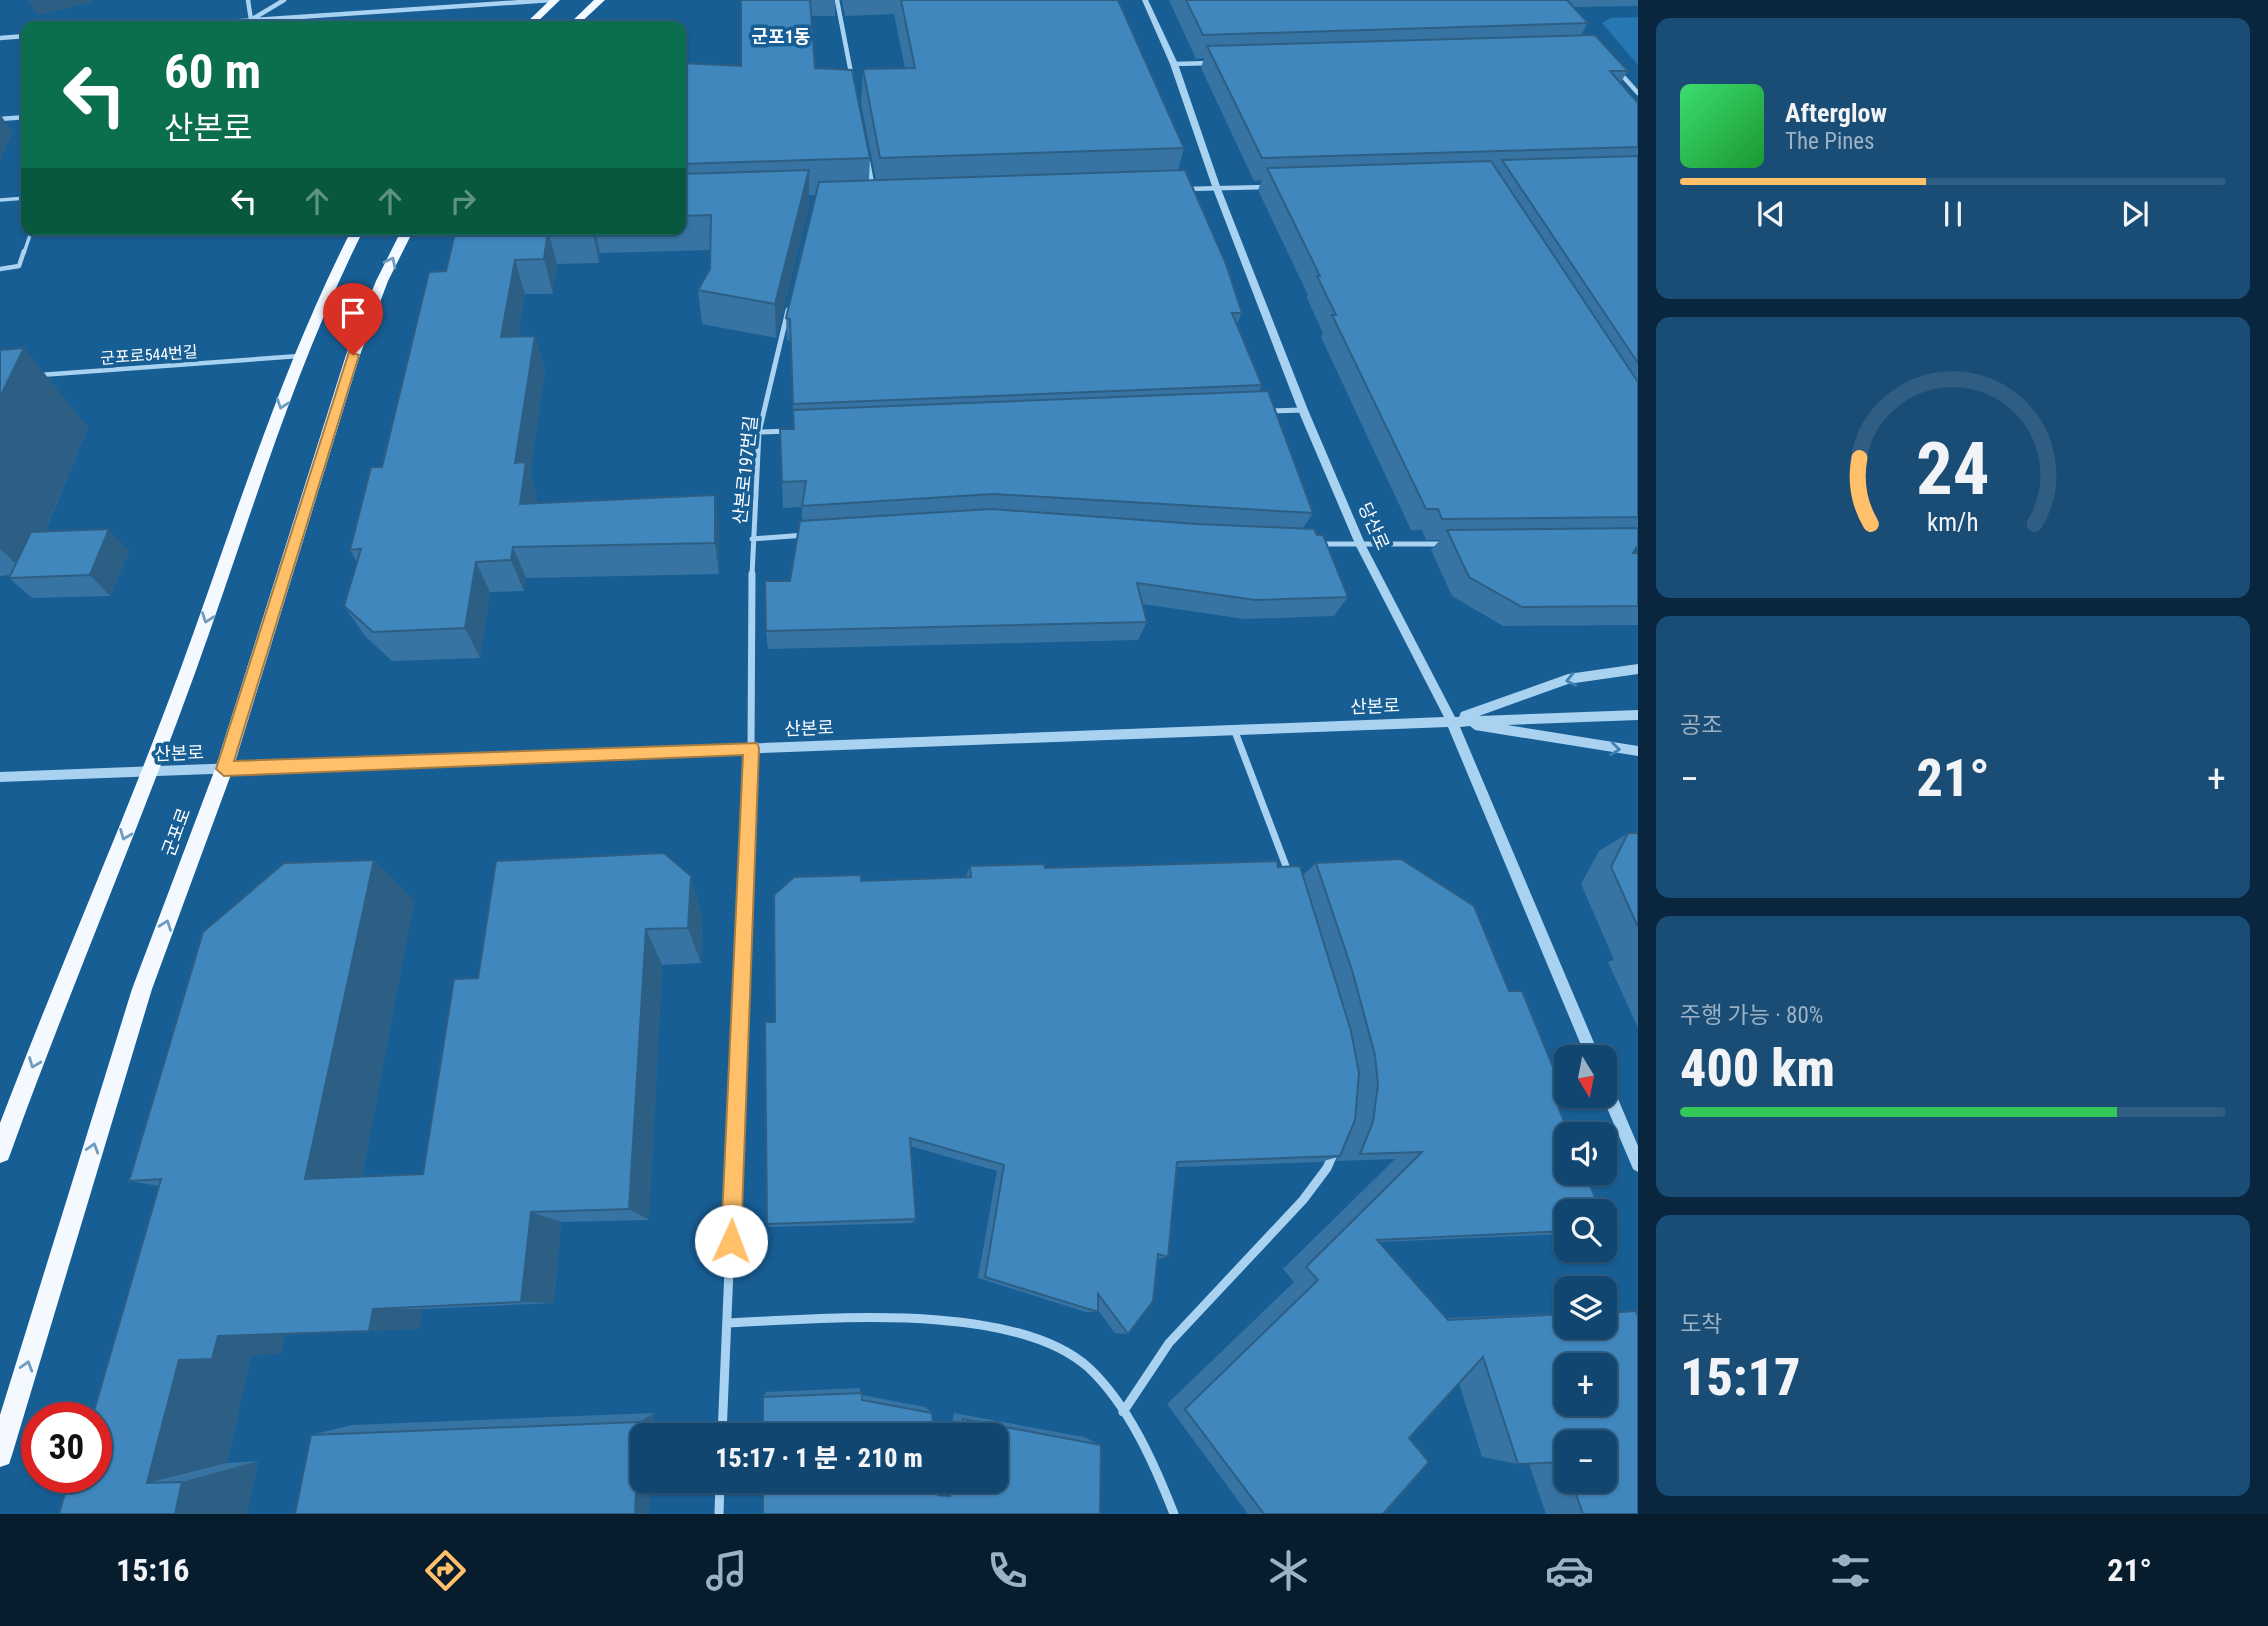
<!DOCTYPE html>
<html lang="ko">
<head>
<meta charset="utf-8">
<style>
  body { margin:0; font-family:"Roboto Condensed","Noto Sans KR",sans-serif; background:#1a4d75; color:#f1f3f6; height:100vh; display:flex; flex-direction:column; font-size:26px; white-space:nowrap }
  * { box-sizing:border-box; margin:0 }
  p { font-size:23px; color:#9cb1c3 }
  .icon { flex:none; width:38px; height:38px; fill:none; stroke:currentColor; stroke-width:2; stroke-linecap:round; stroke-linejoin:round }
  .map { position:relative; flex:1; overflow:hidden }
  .drawer { display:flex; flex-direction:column; gap:18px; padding:18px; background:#09263e; width:630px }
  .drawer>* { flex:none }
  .top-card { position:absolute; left:21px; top:21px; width:665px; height:214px; border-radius:14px; box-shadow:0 2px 5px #0004,0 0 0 2px #305e83; background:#0b6e4f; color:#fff; overflow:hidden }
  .needle { width:46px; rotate:170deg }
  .fabs { position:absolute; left:1554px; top:1045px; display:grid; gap:14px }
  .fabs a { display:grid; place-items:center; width:63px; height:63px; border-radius:14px; background:#114670; box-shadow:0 2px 5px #0004,0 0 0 2px #305e83; font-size:35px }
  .speed { position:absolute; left:21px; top:1402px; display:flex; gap:14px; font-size:35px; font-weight:700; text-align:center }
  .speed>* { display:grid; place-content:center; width:91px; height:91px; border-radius:50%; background:#114670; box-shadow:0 2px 5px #0004,0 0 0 2px #305e83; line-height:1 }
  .speed .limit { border:10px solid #d22; background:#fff; color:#111 }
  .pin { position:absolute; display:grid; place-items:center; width:60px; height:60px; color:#fff; margin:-72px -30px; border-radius:50% 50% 50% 0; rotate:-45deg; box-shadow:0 0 7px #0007 }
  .pin .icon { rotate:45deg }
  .me { position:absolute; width:77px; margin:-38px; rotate:2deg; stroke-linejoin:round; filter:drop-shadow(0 0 5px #0008) }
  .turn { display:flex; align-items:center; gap:24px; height:147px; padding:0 28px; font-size:32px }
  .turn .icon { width:91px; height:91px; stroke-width:2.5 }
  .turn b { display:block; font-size:49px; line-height:60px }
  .lanes { display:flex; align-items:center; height:66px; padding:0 28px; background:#0003; justify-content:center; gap:35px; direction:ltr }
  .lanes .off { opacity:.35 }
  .big { font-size:52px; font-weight:800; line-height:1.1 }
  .drawer .widget { flex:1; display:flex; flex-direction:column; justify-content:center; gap:10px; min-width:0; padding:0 24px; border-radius:14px; background:#1a4d75 }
  .drawer .dial { align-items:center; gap:0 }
  .dial svg { height:182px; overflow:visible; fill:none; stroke:#305e83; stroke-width:7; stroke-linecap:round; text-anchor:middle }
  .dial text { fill:#f1f3f6; stroke:none }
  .song { display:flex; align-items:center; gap:21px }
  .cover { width:84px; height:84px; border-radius:10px; background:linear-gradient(135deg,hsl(140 70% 55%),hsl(130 70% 35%)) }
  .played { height:7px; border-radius:4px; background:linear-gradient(90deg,#ffc069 45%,#305e83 45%) }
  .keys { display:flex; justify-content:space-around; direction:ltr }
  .heat { display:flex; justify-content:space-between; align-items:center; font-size:38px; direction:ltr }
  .charge { height:10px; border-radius:5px; background:linear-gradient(90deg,#34c759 80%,#305e83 0) }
  .trip { position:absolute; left:630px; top:1423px; width:378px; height:70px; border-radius:14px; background:#114670; box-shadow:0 2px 5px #0004,0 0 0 2px #305e83; font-weight:800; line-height:70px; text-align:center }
  .tabs { display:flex; height:112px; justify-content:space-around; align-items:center; background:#071c2d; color:#9cb1c3 }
  .tabs .icon { width:49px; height:49px }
  .tabs .on { color:#ffc069 }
  .tabs b { font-size:32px; color:#f1f3f6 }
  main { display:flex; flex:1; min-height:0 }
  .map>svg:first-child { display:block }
  .green { fill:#2777b2 }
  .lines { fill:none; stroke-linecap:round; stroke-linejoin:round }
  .service-far1 { stroke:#a9d2f1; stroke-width:3.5 }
  .service { stroke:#a9d2f1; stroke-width:4.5 }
  .minor-far3 { stroke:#a9d2f1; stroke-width:4.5 }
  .minor-far2 { stroke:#a9d2f1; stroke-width:5 }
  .minor-far1 { stroke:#a9d2f1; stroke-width:7 }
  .minor { stroke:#a9d2f1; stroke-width:9 }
  .tertiary { fill:#a9d2f1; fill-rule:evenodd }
  .primary { fill:#f3f9ff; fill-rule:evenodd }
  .wall { fill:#3774a3; fill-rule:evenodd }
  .shaded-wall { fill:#2d5e84 }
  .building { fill:#4087bd; stroke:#2d5e84; stroke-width:2; fill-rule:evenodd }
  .oneway { stroke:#6f9cbf }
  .oneway2 { stroke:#4381b1 }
  .route { fill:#ffc069; stroke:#a67d44; stroke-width:2 }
  .labels { text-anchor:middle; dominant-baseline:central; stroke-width:7; stroke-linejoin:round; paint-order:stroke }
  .far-street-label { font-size:16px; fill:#fff; stroke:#175e95 }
  .far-quarter-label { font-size:18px; font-weight:bold; fill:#fff; stroke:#175e95 }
  .street-label { font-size:18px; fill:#fff; stroke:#175e95 }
</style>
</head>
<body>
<main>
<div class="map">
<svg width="1638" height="1514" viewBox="0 0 1638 1514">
  <rect width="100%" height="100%" fill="#175e95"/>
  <path class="green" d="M1638,17V65L1602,23L1611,18Z"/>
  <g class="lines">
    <path class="service-far1" d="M0,200L26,198
      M24,253L32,229"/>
    <path class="service" d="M0,269L19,266L24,251
      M40,375L299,356"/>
    <path class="minor-far3" d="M248,0L251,20L284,0
      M837,0L852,78
      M166,26L552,0
      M0,38L26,36
      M1174,64L1212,63
      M1620,73L1638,93
      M0,119L26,117
      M868,162L873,189
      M1185,189L1268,187"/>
    <path class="minor-far2" d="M1269,411L1303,410
      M759,432L789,431
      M752,539L805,535
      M1320,544H1445
      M752,575L759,432L788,310"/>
    <path class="minor-far1" d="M1234,729L1289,874
      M741,988L751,748L752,574"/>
    <path class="minor" d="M727,1323C822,1319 1014,1300 1089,1368C1129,1406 1154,1463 1174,1514
      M1123,1412L1169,1343L1303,1200L1327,1168L1335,1150
      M722,1435L741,986
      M719,1514L720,1480"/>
    <path class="tertiary" d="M1142,0H1148L1178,64L1221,189L1308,410L1366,546L1455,717H1459L1461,712L1568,674L1638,664V674L1568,684L1479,716L1638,710V720L1507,725L1638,746V756L1475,730L1470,726L1460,727L1600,1057H1586L1448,727L0,782V772L1444,717L1356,546L1298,410L1213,189L1170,64Z
      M1605,1078L1610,1080L1638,1146V1172L1633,1169L1602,1096H1605Z"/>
    <path class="primary" d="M550,0H560L533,26H523Z
      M594,0H605L577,26H567Z
      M352,229H364C292,372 249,524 195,673C137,834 69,991 11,1152L8,1160L0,1163V1123L12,1092C66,952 127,814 179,673C234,523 279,372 352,229Z
      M402,229H414L388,281L360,355L233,769L152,989L12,1455L9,1464L0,1467V1415L132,989L215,769L346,355L376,281Z"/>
  </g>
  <path class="wall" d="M741,0H835V16H811L815,68L870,158L869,180H876L861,104L863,69L905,68L894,14L845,16L842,0H1118L1184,148L1178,170L1242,313L1237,324L1262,385L1259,391L1313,513L1303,528L1317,535L1348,597L1334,616L1244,619L1143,604L1147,622L1138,640L768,649L766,631L790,581L802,521V507L783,508L780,429H794L790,341L787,340L786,318L816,195H809V205L776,338L702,324L698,290L710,269L711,250L600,253L599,263L557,264L553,294H525L518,336H535L545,370L530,474L537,495L536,503L719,527V574L526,578L524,591L490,592L480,658L392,661L365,636L344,606L357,562L350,550L382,467L446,271L456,229H681V63L741,66Z
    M1169,0H1638V6L1573,7L1588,23L1581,35L1628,71L1620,83L1638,103V545L1633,553H1638V625L1503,626L1452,596L1431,550L1440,540H1426L1422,530H1411L1321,337L1323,333L1307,298L1308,295L1258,190L1262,180L1254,181L1201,68L1204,58L1196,59Z
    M0,350L88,427L45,532L129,551L110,596L32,598L9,578L10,575L0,576Z
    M1628,833H1638V1028L1608,962L1614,960L1581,884L1599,851Z
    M374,860L414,901L362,1177L423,1174L478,978L496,861L702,915L701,963L662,965L649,1220L561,1222L554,1303L422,1309L419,1329L285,1334L281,1353L251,1356L227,1463L258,1461L247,1514L67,1486L73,1485L159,1186L129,1181Z
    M1316,863L1509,991L1566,1099L1556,1102L1566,1211V1234L1379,1242L1446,1318L1566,1313V1326H1605V1311H1636L1638,1514H1546L1529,1464H1518L1482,1457L1459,1383L1409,1438L1383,1514H1248L1167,1404L1294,1282L1283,1269L1395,1159L1336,1161L1338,1157L1320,1162L1177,1167L1168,1257L1157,1259L1128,1334L1115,1333L1098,1310V1312H1086L978,1278L997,1171L910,1146L916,1219L912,1223L769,1227L767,1224L775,1022L861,881L966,877L970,866L1045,868L1278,867L1303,875ZM1566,1442L1605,1480H1566Z
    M859,1388L862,1395L925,1407L932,1413L763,1397L766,1392Z
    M654,1413L653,1435H642V1480H651L649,1514L311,1435L352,1425Z
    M954,1413L1084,1437L1101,1445L1100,1514L763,1480L942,1484V1480H996V1435H950Z"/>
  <path class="shaded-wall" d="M28,0H91L92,3L37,15Z
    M0,114L13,133L0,160Z
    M809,170V205L776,338L775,304Z
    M592,229H595L600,253L599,263Z
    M548,230L557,264L553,294L544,259Z
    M515,260L525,294L512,371L501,337Z
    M535,336L545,370L530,474L537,495L532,536L520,504L515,463Z
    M24,348L88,427L27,574L0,549V397Z
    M715,495L719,527V574L715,543Z
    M109,529L129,551L110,596L90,575Z
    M513,547L526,578L524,591L511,560Z
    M476,562L490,592L480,658L465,628Z
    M374,860L414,901L359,1193L305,1179Z
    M691,876L702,915L701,963L688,928Z
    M646,929L662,965L649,1220L629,1209Z
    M531,1212L561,1222L554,1303L521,1302Z
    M373,1309H422L419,1329L369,1331Z
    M285,1333L281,1353L251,1356L227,1463L147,1483L179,1360L218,1336Z
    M654,1413L653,1435H642V1480H651L649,1514H635L639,1422Z
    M258,1461L247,1514H175L182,1482Z"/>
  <path class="building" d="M741,0H810L815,68L852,70L870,158L681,164V63L741,66Z
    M901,0H1118L1184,148L880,158L863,69L915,68Z
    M1186,0H1567L1588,23L1203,35Z
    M1595,35L1628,71H1610L1638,103V147L1262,158L1207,46Z
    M1638,156V363L1502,160Z
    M1491,161L1638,382V517L1442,519L1438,509H1426L1332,315H1336L1317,276H1320L1267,168Z
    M809,170L775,304L698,290L710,269L711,215L681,216V174Z
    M1185,170L1226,264L1242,313H1232L1262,385L793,404L790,319L786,318L819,182Z
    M456,229H559L548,230L544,259L515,260L501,337L535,336L515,463L526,462L520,504L715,495V543L513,547L511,560L476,562L465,628L373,632L344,606L361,549L350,550L371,467H382L429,272L446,271Z
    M24,348L0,397V350Z
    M1268,391L1313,513L993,494L802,506L806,481L782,482L780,429H794L793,410Z
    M991,509L1197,524L1314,529L1317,535H1323L1348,597L1255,600L1137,583L1147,622L766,631L765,581H790L800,521Z
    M1638,528V545L1633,553H1638V606L1522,607L1469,577L1447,530Z
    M109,529L90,575L9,578L31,532Z
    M1628,833H1638V927L1611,867Z
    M664,853L691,876L688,928L646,929L629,1209L531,1212L521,1302L373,1309L369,1331L218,1336L212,1359L179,1360L147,1483L182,1482L175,1514H59L67,1486H73L75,1477H96V1418H92L161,1179L129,1181L203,932L284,863L374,860L305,1179L423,1174L454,979L478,978L496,861Z
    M1401,859L1474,906L1509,991H1522L1566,1099H1555L1569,1134H1566V1172H1585L1600,1211H1566V1231L1377,1240L1448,1320L1566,1314V1326H1605V1313L1636,1311L1638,1317V1514H1583L1571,1480H1605V1442H1566V1467L1565,1462L1518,1464L1483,1357L1409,1438L1429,1462L1383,1514H1264L1185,1409L1318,1280L1306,1267L1422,1152L1360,1154L1373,1122L1378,1085L1375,1055L1352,970L1316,863ZM1566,1365H1605V1404H1566Z
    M1277,861L1278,867L1300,866L1351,1031L1359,1073L1355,1120L1340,1156L1177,1162L1168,1257L1158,1254L1153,1301L1128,1334L1098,1294V1312L985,1277L1004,1165L910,1138L916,1219L767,1224L765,1022H775L774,895L794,877L861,875V881L971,877L970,866L1044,864L1045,868Z
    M862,1393V1400L932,1413L934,1435H763V1397Z
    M963,1419L1101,1445L1100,1514H763V1480H937L938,1495L950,1496L952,1480H996V1435H960Z
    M639,1422L635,1514H295L311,1435Z"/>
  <defs><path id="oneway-chevron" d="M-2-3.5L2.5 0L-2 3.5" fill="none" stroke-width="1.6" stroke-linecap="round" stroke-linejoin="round" transform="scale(1.75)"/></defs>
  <g class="oneway">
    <use href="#oneway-chevron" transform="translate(391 262) rotate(-63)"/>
    <use href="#oneway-chevron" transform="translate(282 404) rotate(109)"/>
    <use href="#oneway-chevron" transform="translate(207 618) rotate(110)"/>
    <use href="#oneway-chevron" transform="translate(125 835) rotate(112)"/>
    <use href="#oneway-chevron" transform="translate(166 925) rotate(-70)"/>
    <use href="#oneway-chevron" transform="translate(34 1063) rotate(111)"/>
    <use href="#oneway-chevron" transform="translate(93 1148) rotate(-73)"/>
    <use href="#oneway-chevron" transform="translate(27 1366) rotate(-73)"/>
  </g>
  <g class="oneway2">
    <use href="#oneway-chevron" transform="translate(1571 680) rotate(167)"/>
    <use href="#oneway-chevron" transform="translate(1615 749) rotate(7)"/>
  </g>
  <path class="route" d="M349,352L359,355L234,761L757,743L759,748L741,1241L738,1248L731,1251L724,1248L721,1241L743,755L224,776L216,769Z"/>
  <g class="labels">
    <g class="far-street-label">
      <text transform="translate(149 355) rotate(-4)">군포로544번길</text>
    </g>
    <g class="far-quarter-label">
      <text x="781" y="36">군포1동</text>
    </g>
    <g class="street-label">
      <text transform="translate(745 470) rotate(-84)">산본로197번길</text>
      <text transform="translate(1374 526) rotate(66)">당산로</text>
      <text transform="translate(1375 706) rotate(-2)">산본로</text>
      <text transform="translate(809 728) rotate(-2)">산본로</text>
      <text transform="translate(179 753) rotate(-2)">산본로</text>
      <text transform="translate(176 832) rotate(-70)">군포로</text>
    </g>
  </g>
</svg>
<div class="fabs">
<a><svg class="needle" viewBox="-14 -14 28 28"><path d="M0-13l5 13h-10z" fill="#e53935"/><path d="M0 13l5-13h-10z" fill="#9cb1c3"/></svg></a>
<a><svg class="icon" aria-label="sound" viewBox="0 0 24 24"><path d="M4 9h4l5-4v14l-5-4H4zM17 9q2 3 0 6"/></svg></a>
<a><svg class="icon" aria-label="search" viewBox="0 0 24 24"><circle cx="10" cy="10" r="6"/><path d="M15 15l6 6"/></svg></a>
<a><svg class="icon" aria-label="layers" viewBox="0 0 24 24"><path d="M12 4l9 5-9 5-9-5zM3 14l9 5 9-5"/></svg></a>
<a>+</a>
<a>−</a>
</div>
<div class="speed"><div class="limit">30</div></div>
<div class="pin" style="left:353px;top:355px;background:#d93025"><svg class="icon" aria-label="arrive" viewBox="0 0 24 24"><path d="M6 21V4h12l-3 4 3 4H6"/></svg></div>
<svg class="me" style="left:731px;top:1241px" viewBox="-20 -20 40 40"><circle r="19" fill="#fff"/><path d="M0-13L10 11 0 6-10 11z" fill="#ffc069"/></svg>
<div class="trip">15:17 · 1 분 · 210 m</div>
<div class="top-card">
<div class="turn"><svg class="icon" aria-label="left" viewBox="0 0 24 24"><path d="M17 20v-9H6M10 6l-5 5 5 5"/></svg><div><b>60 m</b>산본로</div></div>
<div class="lanes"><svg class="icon" aria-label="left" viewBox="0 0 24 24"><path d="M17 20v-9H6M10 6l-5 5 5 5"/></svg><svg class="icon off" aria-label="ahead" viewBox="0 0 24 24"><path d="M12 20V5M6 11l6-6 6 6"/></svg><svg class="icon off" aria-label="ahead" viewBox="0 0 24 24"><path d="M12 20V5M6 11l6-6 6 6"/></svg><svg class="icon off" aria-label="right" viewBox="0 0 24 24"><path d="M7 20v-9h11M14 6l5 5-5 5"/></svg></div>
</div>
</div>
<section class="drawer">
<div class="widget">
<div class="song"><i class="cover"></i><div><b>Afterglow</b><p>The Pines</p></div></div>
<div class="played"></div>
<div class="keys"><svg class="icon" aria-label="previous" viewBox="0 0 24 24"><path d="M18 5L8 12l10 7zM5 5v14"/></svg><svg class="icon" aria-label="pause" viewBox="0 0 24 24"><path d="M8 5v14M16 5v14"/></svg><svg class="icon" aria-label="next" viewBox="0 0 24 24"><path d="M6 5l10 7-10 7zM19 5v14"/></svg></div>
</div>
<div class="widget dial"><svg viewBox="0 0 100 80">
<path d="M14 69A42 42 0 1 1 86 69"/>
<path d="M14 69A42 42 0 0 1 9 40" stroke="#ffc069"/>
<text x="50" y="56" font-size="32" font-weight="700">24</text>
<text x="50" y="72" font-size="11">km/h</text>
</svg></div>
<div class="widget"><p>공조</p>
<div class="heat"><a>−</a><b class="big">21°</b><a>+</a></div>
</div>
<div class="widget"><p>주행 가능 · 80%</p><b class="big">400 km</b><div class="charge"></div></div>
<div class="widget"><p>도착</p><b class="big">15:17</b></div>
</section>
</main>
<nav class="tabs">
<b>15:16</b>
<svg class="icon on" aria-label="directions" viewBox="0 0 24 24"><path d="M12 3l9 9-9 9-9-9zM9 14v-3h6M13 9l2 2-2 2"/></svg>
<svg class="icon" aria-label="music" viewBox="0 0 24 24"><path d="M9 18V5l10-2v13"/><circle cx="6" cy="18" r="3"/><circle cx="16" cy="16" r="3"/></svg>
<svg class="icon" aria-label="phone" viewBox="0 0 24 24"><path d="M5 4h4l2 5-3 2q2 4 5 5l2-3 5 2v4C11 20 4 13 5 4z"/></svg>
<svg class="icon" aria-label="climate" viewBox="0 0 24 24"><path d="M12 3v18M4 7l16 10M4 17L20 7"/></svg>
<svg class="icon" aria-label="car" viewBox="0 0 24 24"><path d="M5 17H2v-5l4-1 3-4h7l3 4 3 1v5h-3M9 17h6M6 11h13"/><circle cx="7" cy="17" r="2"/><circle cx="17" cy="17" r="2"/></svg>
<svg class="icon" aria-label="filters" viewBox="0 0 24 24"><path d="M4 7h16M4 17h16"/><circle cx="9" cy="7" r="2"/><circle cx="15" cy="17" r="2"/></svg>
<b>21°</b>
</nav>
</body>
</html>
